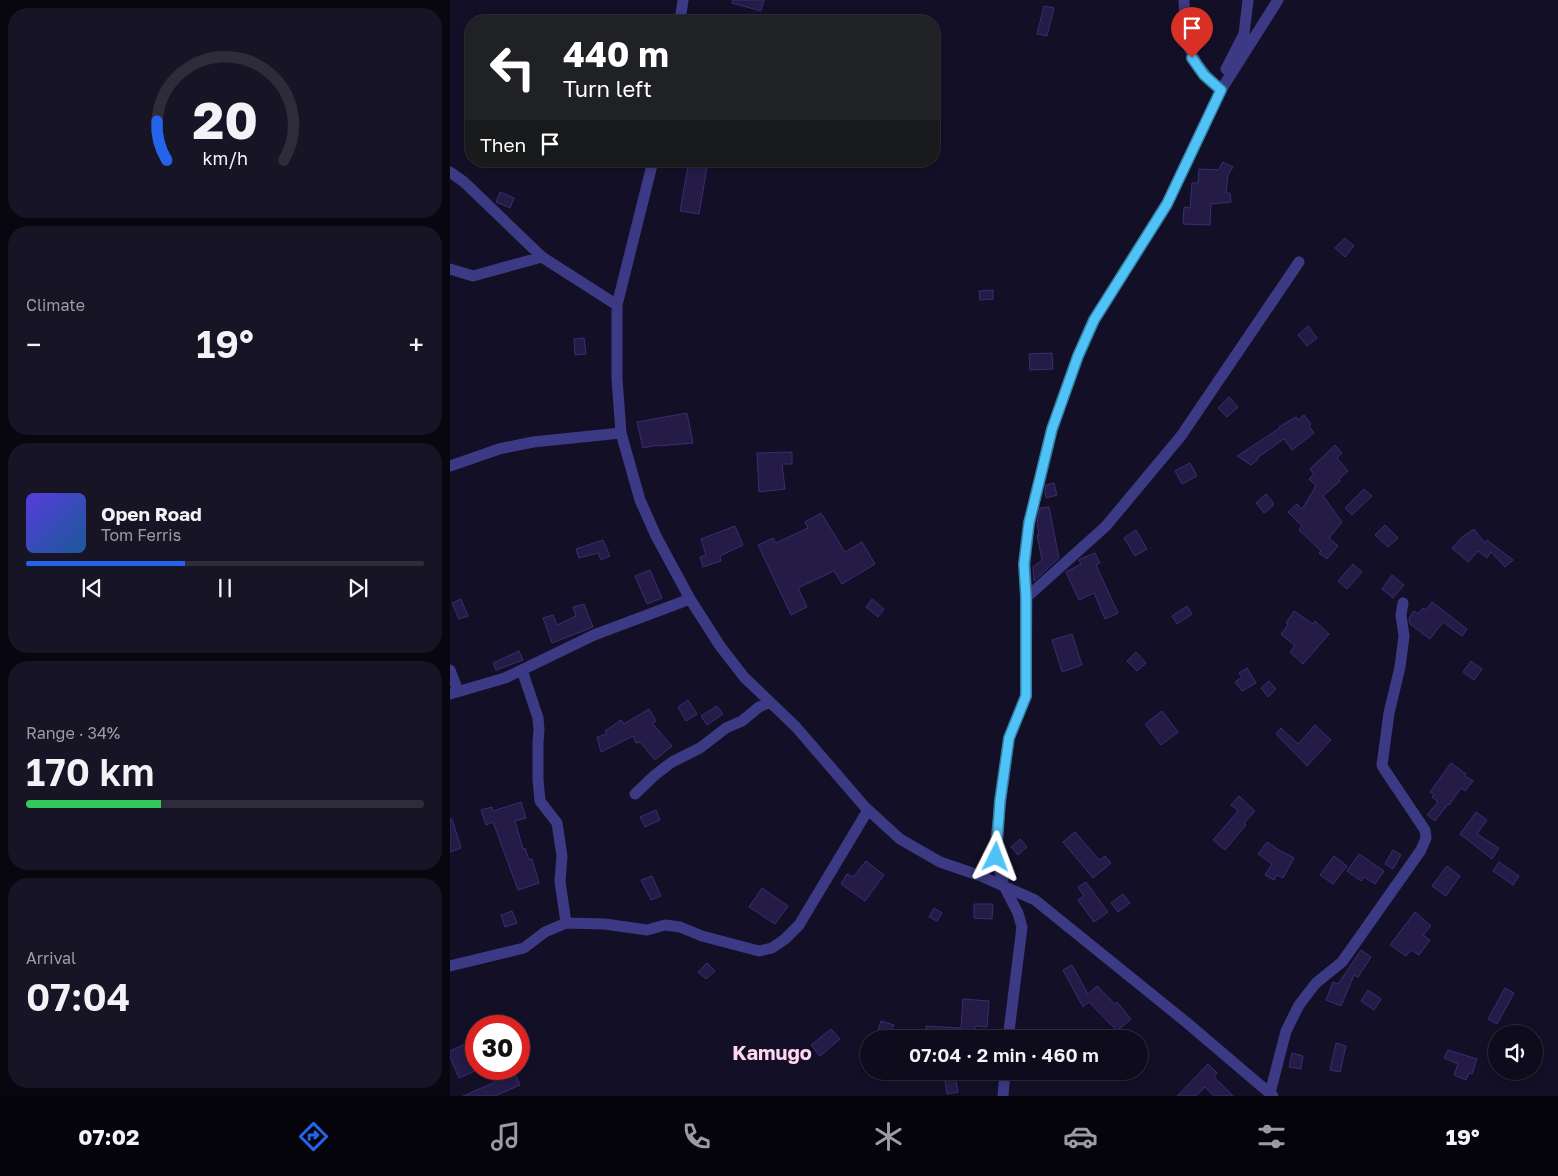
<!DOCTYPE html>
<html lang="en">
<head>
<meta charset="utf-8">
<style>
  body { margin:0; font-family:"Golos Text",sans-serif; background:#171425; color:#f1f3f6; height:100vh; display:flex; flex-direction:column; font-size:19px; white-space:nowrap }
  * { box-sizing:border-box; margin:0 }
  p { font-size:16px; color:#9b9ba3 }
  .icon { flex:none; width:28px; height:28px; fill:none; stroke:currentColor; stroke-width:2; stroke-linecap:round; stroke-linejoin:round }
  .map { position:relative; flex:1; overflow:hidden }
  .sheet { display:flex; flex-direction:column; gap:8px; padding:8px; background:#08060f; width:450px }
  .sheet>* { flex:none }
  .hud { position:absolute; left:15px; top:15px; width:475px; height:152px; border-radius:20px; box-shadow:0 2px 8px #0003,0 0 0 1px #2e2b3b; background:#202124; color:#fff; overflow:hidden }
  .buttons { position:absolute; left:1038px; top:1025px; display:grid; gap:10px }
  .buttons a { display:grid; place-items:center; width:55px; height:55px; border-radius:50%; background:#0e0b1c; box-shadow:0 2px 8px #0003,0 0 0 1px #2e2b3b; font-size:25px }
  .speed { position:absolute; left:15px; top:1015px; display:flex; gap:10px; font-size:25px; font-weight:700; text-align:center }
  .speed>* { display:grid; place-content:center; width:65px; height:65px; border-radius:50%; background:#0e0b1c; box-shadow:0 2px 8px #0003,0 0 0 1px #2e2b3b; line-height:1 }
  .speed .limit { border:8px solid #d22; background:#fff; color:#111 }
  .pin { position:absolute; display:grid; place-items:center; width:42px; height:42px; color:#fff; margin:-51px -21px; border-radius:50% 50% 50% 0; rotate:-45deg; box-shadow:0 0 5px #0007 }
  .pin .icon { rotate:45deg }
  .me { position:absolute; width:55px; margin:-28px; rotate:3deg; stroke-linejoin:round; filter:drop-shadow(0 0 4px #0008) }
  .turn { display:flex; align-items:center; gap:18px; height:105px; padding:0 15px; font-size:22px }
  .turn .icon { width:65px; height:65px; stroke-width:2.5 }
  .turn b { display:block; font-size:35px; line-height:42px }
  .then { display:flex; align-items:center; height:48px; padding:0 15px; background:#0003; gap:10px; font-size:19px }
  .big { font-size:38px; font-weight:600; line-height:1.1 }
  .sheet .card { flex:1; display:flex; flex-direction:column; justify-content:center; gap:8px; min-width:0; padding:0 18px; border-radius:20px; background:#171425 }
  .sheet .dial { align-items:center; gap:0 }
  .dial svg { height:130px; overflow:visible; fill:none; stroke:#2e2b3b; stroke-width:7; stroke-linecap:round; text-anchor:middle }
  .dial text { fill:#f1f3f6; stroke:none }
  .song { display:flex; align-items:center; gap:15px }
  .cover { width:60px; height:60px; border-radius:8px; background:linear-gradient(135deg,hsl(250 70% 55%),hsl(210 70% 35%)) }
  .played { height:5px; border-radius:2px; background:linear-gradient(90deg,#2563eb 40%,#2e2b3b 40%) }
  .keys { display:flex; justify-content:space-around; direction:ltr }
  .heat { display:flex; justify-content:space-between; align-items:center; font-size:28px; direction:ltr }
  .charge { height:8px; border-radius:4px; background:linear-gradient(90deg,#34c759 34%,#2e2b3b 0) }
  .trip { position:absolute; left:410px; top:1030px; width:288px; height:50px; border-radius:25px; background:#0e0b1c; box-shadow:0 2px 8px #0003,0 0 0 1px #2e2b3b; font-weight:600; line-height:50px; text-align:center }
  .tab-bar { display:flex; height:80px; justify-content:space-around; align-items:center; background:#06040b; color:#9b9ba3 }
  .tab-bar .icon { width:35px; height:35px }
  .tab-bar .current { color:#2563eb }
  .tab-bar b { font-size:22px; color:#f1f3f6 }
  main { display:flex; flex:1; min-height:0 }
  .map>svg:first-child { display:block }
  .building { fill:#241b47; stroke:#3b2d73 }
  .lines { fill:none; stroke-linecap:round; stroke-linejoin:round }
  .street { stroke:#3d3a85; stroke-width:11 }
  .route-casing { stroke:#337fa1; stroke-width:12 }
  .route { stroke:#4fc3f7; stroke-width:9 }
  .labels { text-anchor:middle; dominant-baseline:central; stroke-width:5; stroke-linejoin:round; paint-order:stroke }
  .quarter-label { font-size:20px; font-weight:bold; fill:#ffd6f0; stroke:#130f26 }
</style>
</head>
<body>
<main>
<section class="sheet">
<div class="card dial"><svg viewBox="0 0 100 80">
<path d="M14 69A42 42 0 1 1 86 69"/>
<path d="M14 69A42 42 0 0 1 8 45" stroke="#2563eb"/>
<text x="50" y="56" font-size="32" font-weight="700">20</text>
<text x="50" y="72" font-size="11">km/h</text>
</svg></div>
<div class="card"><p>Climate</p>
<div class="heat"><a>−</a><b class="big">19°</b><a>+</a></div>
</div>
<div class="card">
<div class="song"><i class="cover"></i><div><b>Open Road</b><p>Tom Ferris</p></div></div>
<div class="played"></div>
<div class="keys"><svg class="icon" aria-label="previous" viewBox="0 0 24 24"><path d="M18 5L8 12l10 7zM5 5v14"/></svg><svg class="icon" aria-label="pause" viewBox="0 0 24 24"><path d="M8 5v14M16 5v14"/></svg><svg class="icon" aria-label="next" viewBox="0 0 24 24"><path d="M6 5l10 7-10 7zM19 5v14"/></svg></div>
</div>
<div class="card"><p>Range · 34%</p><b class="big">170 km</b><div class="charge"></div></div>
<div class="card"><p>Arrival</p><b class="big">07:04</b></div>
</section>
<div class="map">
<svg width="1108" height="1096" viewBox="0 0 1108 1096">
  <rect width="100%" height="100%" fill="#130f26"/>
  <path class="building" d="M283,0H314L311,11L282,3Z
    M594,6L604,8L597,36L587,34Z
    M239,161H258L249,214L230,211Z
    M773,162L783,167L778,175L776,193H780L781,202L761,204L760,225L733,224L734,207L740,208L742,183H748L749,169L768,170Z
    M50,192L64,198L60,208L46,202Z
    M895,238L904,246L895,257L885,248Z
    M543,290V299L530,300L529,291Z
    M858,326L867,338L857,346L848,335Z
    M134,338L136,354L125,355L124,339Z
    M602,353L603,369L580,370L579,354Z
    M779,397L788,407L777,417L768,408Z
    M237,413L243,443L208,446V445L193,448L187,422Z
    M854,415L861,424L859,426L864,433L842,450L834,439L807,458L808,459L801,465L787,456L830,428L829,427L846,417L848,420Z
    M885,445L892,453L887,458L898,471L889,479L890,481L873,496L892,522L879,538L888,546L877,559L869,553L871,551L849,530L852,526L838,512L847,504L852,509L866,486L859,479L864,474L860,469Z
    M342,452V464H332L335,489L309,492L307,453Z
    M740,463L747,476L732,484L725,471Z
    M604,483L607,495L596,498L595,491L596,485Z
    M914,489L922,496L902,515L895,508Z
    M816,494L823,502V506L814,513L806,503Z
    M599,507L609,558L584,581L583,567L592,560L587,535H589L587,523L590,508Z
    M371,513L395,552L412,542L425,564L392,584L384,571L348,588L357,607L341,615L308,545L323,538L326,543L358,528L355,522Z
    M935,525L948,538L938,547L925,535Z
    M285,526L293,545L270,556L271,561L253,567L250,557L256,555L251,539Z
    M1024,529L1035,543L1037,540L1063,560L1055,567L1041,552L1037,558L1028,551L1018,562L1002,548L1012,537Z
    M686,530L697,549L685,556L674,538Z
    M153,540L160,556L151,560L148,553L129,558L126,549Z
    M645,553L650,563L646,565L668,613L655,619L644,593L629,600L616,572L631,564L629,560L630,559Z
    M903,564L912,572L897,589L888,581Z
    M200,570L212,598L197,604L185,576Z
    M942,575L954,585L943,598L932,589Z
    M11,599L18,616L9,619L2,603Z
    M422,599L434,609L428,617L416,607Z
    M982,602L1017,629L1012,636L993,622L980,639L960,624L959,618L964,611L968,614L973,608L976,610Z
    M134,604L143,627L102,643L93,618L103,615L107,625L126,616L123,607Z
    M737,606L742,614L727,624L722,616Z
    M844,611L863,624L865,621L879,634L853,664L840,652L845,646L831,634L838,625L836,623Z
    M622,634L632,665L612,672L602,640Z
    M69,651L73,660L46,670L43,663Z
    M686,652L696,663L687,671L677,661Z
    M1021,661L1032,669L1024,680L1013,672Z
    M797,668L806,683L792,691L785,682L792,677L789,673Z
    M819,681L826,689L818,697L811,688Z
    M238,700L247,714L236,721L228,707Z
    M267,706L273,714L257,725L251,716Z
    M199,709L206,721L202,723L222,746L205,760L190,742L186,743L183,736L151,752L147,737L157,734L155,731L171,720L174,724Z
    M712,711L728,732L711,745L695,724Z
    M865,725L881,740L857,766L826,734L831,728L848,744Z
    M1001,763L1016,774L1015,776L1023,781L1015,791L1011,788L999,805L998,804L985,821L977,815L988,802L982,797L984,795L980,792Z
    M789,796L805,811L794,823L796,825L775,850L763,840L788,811L781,805Z
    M71,802L76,818L65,821L73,849L75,848L79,860L82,859L89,883L68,890L43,822L36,825L31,810L42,807L43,811Z
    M206,810L210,820L195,827L190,817Z
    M1026,812L1037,820L1027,834L1049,848L1042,859L1010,834Z
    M0,819H2L11,848L0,852Z
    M625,832L649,860L655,856L661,863L643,878L613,842Z
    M570,839L577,847L568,855L561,847Z
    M817,842L829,850L844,858L833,878L827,875L824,880L815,875L822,864L808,854Z
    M943,850L951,855L943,869L935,864Z
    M909,854L934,871L925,884L914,877L911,881L897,871Z
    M884,856L897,866L883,884L870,875Z
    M416,861L434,875L415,901L391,884L397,874L403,877Z
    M1049,862L1069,876L1063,885L1043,871Z
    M997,866L1010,876L996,896L982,886Z
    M202,876L211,896L201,900L191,880Z
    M636,882L658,912L644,922L628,900L634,896L628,887Z
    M312,888L338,906L325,924L299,907Z
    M673,894L680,903L668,912L661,903Z
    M524,904H543L542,919L524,918Z
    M484,908L492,913L487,921L479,917Z
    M62,911L67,923L55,927L51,915Z
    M965,912L981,926L973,935L980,940L969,955L961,950L956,956L940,945Z
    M911,950L921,957L908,977L904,975L891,1006L876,1000L883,982L888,984Z
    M257,963L265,971L256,979L248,972Z
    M622,965L638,994L647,986L665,1004L667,1002L681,1019L667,1031L639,1002L633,1007L613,970Z
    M1055,988L1064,993L1047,1024L1038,1019Z
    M918,990L931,999L924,1010L911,1001Z
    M513,999L539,1001L537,1027L525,1026V1039H475L476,1026L511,1028Z
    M431,1021L444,1025L439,1039H425Z
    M381,1029L390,1039L370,1056L361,1045Z
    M886,1043L896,1046L890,1072L880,1070Z
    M15,1044L27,1070L9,1078L0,1057V1051Z
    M998,1050L1027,1059L1022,1074L1019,1073L1016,1080L1004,1075L1008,1064L994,1058Z
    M842,1053L853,1056L851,1069L839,1067Z
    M758,1064L767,1073L764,1077L783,1096H764L755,1087L746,1096H727Z
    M53,1069H63L70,1085L45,1096H13L45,1082L41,1074Z
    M505,1072L508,1092L497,1094L494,1074Z"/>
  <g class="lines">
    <path class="street" d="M734,0C736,44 736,59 771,90
      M230,21L233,0
      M776,69L794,34L798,0
      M203,161L167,305V379L171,433L190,500L206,536L240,599L270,646L294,677L346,727L415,807L450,839L490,862L531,876L585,900L736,1022L823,1096
      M0,172L14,182L92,257L167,305
      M0,269L23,276L92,257
      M0,466L49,449L83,442L171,433
      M577,597L656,526L731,436L849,262
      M0,670L8,691
      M72,670L88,718L89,730L88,742V780L90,801L107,823L112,856L110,881L116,923
      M0,694L55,678L144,635L240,599
      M185,794L205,775L222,762L250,748L276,728L292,721L309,707L320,702
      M0,966L74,948L95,932L116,923L155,924L197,930L215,925L230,927L252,936L309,951L322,948L335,939L349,925L418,810
      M558,1039L572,927L568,913L554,886L546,857V837L559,738L576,696L577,597L575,564L579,523L602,429L628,356L644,320L717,203L771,90L828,0
      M820,1093L836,1031L849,1005L866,983L892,962L971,850L976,838L975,830L934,769L932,765L939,713L950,667L954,636L951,615L953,603
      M553,1096L555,1071"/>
  </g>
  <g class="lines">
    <g class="route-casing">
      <path id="route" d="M546,857L550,801L559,738L576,696V597L574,564L579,523L602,429L628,356L644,320L717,204L771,90L754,75L742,58"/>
    </g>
    <use href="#route" class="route"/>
  </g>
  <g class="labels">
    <g class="quarter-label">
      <text x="322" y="1052">Kamugo</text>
    </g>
  </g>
</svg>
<div class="buttons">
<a><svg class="icon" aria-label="sound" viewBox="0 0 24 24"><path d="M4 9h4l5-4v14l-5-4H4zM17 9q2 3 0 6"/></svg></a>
</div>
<div class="speed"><div class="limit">30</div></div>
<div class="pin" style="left:742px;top:58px;background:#d93025"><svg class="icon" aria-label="arrive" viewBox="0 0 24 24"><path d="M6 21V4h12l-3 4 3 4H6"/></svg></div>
<svg class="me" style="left:546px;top:857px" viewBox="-20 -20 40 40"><path d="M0-17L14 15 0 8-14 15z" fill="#4fc3f7" stroke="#fff" stroke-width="4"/></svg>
<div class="trip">07:04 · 2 min · 460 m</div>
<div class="hud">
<div class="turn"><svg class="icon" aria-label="left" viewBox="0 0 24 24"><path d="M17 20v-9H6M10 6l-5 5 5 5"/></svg><div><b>440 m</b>Turn left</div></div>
<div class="then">Then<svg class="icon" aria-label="arrive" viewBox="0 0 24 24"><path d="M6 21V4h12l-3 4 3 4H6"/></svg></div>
</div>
</div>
</main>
<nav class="tab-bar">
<b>07:02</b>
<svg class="icon current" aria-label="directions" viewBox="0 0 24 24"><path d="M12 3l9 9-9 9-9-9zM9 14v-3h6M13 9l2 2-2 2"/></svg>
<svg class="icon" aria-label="music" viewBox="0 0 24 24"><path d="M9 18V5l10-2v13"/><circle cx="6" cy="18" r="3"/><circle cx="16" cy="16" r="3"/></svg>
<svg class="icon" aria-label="phone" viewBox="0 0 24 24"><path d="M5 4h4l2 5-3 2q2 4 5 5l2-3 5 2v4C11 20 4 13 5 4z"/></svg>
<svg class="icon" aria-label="climate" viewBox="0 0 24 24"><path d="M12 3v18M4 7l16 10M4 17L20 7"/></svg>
<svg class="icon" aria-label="car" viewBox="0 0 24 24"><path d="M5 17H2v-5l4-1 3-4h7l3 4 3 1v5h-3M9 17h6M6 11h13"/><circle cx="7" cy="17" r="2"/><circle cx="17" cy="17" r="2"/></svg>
<svg class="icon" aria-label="filters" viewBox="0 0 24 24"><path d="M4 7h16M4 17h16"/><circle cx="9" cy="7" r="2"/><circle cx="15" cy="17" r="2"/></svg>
<b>19°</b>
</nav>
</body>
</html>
